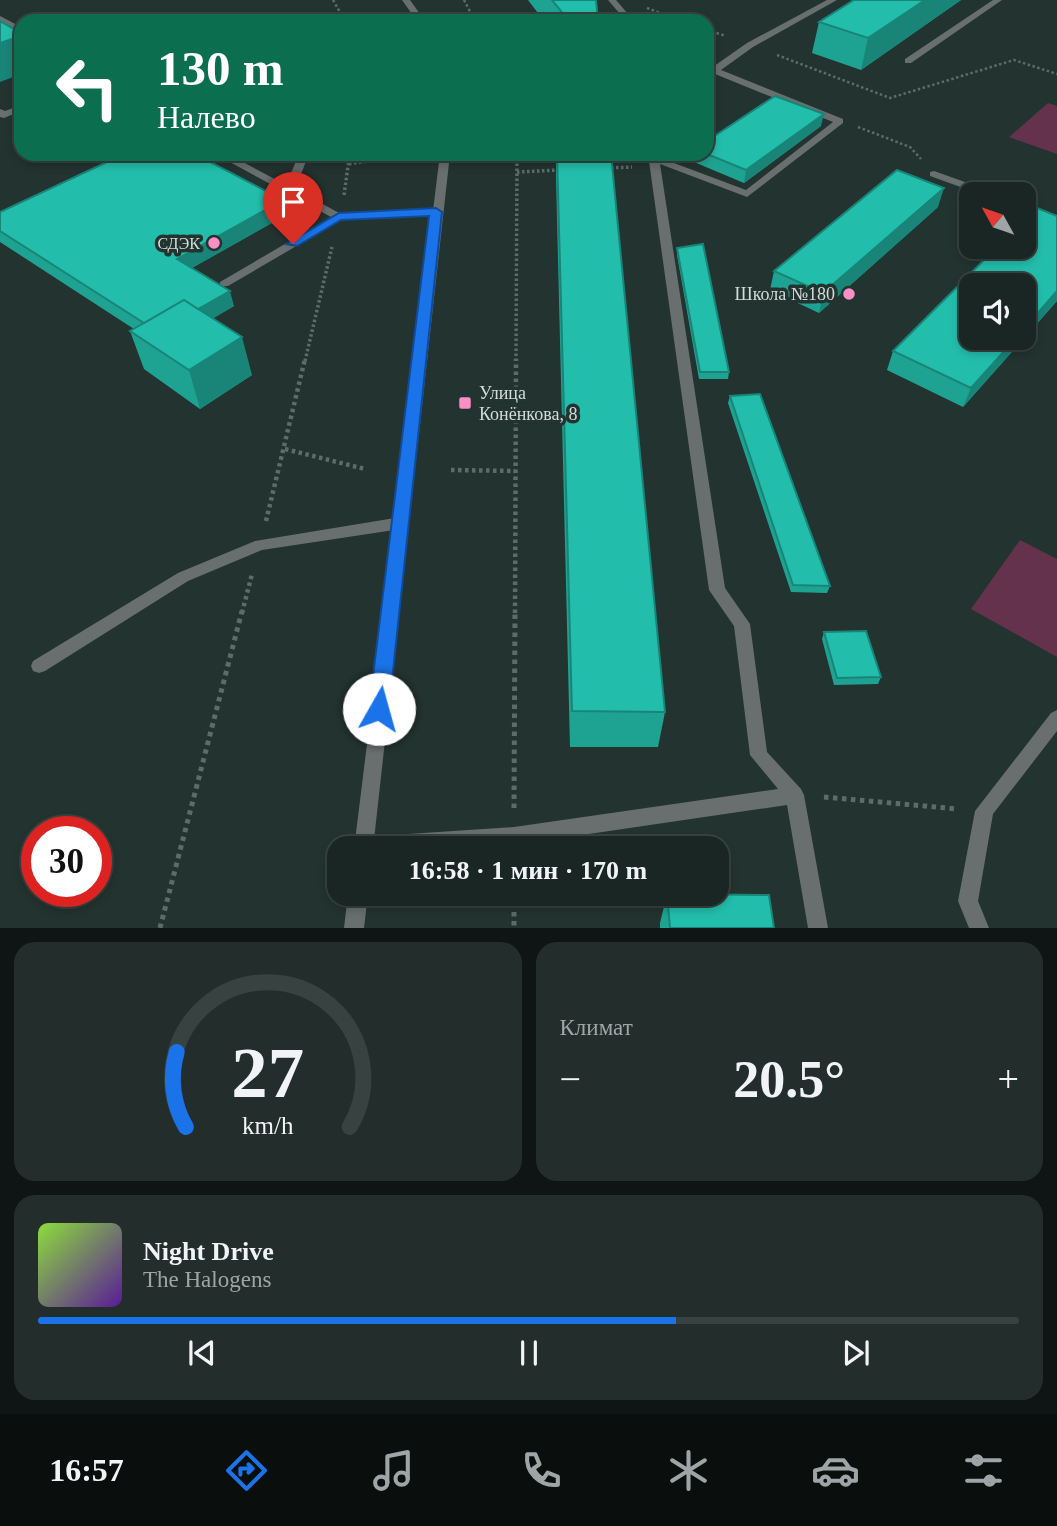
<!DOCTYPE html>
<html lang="ru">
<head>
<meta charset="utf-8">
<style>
  body { margin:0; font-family:"Times New Roman",serif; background:#232e2c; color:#f1f3f6; height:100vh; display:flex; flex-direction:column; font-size:26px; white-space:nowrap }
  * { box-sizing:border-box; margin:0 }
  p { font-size:23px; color:#9fa5a6 }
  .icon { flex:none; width:38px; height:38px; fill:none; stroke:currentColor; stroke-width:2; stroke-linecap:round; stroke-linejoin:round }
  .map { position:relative; height:928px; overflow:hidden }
  .details { display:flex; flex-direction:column; gap:14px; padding:14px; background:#0e1514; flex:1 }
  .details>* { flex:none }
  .top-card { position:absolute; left:14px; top:14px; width:700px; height:147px; border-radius:21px; box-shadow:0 4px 10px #0003,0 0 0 2px #384341; background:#0b6e4f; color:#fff; overflow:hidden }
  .needle { width:46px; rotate:310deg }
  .controls { position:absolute; left:959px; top:182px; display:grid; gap:14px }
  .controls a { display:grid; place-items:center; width:77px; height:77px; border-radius:14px; background:#1a2624; box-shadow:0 4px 10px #0003,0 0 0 2px #384341; font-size:35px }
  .speed { position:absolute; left:21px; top:816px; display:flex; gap:14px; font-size:35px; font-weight:700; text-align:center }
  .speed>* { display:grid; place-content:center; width:91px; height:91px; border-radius:50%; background:#1a2624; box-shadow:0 4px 10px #0003,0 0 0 2px #384341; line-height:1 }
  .speed .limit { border:10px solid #d22; background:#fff; color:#111 }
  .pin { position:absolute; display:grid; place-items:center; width:60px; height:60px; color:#fff; margin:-72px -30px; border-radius:50% 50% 50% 0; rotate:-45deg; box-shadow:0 0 7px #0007 }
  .pin .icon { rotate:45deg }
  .me { position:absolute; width:77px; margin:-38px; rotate:7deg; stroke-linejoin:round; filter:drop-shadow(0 0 5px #0008) }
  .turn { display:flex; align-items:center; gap:24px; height:147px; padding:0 28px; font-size:32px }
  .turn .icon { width:91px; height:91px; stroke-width:2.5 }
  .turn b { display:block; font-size:49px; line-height:60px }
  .big { font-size:52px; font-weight:600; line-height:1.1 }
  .details .card { flex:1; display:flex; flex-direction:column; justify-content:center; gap:10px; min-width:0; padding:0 24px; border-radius:21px; background:#232e2c }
  .details .dial { align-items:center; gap:0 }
  .dial svg { height:182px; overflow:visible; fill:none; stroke:#384341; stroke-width:7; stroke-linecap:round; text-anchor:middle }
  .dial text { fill:#f1f3f6; stroke:none }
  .song { display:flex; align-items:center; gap:21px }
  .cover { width:84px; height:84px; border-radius:10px; background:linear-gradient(135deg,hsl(90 70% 55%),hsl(270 70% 35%)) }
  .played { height:7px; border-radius:4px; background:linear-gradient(90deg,#1a73e8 65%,#384341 65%) }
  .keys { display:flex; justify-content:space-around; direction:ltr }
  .heat { display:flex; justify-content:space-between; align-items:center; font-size:38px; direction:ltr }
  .details .tiles { flex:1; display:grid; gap:14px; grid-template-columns:1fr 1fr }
  .card:last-child { grid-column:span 2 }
  .trip { position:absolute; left:327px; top:836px; width:402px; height:70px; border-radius:21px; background:#1a2624; box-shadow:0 4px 10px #0003,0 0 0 2px #384341; font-weight:600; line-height:70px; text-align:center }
  .tabs { display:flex; height:112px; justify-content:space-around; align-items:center; background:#0a0f0e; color:#9fa5a6 }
  .tabs .icon { width:49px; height:49px }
  .tabs .on { color:#1a73e8 }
  .tabs b { font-size:32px; color:#f1f3f6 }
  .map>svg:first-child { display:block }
  .green { fill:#64324c }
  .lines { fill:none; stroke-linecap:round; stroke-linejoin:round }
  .path-far3 { stroke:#5e6c69; stroke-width:2.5; stroke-dasharray:2.5 2.5; stroke-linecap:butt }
  .path-far2 { stroke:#5e6c69; stroke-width:3.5; stroke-dasharray:2.5 2.5; stroke-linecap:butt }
  .path-far1 { stroke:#5e6c69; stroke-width:4.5; stroke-dasharray:3.5 3.5; stroke-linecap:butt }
  .path { stroke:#5e6c69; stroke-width:5; stroke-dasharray:4.5 4.5; stroke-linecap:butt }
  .service { fill:#686f6e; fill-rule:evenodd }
  .minor { fill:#686f6e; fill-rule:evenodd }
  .wall { fill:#1ea393 }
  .shaded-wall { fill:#188578 }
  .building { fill:#23beab; stroke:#188578; stroke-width:2 }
  .route { fill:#1a73e8; stroke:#114b97; stroke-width:2 }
  .poi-dot { fill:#fa8fc6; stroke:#233330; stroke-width:2.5 }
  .labels { text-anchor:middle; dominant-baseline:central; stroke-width:7; stroke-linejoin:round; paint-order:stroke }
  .far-poi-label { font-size:16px; fill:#d2dcda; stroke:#233330; text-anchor:end }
  .poi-label { font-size:18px; fill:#d2dcda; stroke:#233330; text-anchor:end }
</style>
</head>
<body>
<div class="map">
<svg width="1057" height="928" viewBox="0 0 1057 928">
  <rect width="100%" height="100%" fill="#233330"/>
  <path class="green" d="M1048,103L1057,106V154L1009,137Z
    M1020,540L1057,559V657L971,609Z"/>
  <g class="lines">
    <path class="path-far3" d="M333,0L345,21
      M464,0L475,21
      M647,8L682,21
      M707,30L726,36
      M777,55L890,98L1014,60L1057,74
      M858,127L910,147L921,159
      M349,161L350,154
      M370,161L410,154
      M517,161V154"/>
    <path class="path-far2" d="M349,164L381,159
      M606,168L632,167
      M517,172L559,170
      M344,195L349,159
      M305,361L332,247
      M516,361L517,159"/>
    <path class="path-far1" d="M285,449L365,469
      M451,470L515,471
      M266,521L305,359
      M242,613L252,574
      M515,613L516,359"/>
    <path class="path" d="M824,797L958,809
      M514,808L515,611
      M514,894V928
      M160,928L242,611"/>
    <path class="service" d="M608,0H616L634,21H626Z
      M827,0H837L753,47L721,70L843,119V123L747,197L660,164L725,588L750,624L767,752L801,789L804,795L828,928H808L787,805L514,845L459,849H355L356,840L363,837L514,827L778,789L750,755L734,626L709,590L648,154H658V157L746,190L833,122L715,74L707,76V71L747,43Z
      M993,0H1002L911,63H905V59Z
      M0,16L21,27V33L0,21Z
      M21,105V111L4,118L0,117V109L5,111Z
      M215,154H228L286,185L299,154H309L295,189L341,214L436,209L441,212L436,215L341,220L228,286H220V282L331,217Z
      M934,171L993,192L994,194H980L930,176V172Z
      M1024,204L1057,215V222L1024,211Z
      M401,517L406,519L408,523L406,527L401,529L262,550L188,581L45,671L39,673L33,671L31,666L33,661L178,573L255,541Z
      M1057,710V731L993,814L978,901L989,928H969L958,901L975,811L1051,713Z"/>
    <path class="minor" d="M402,0H410L425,21H417Z
      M440,154H450L373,849H354Z
      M348,894H368L364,928H344Z"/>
  </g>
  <path class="wall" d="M528,0H596L598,21H544Z
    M854,0H961L861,70L812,53L819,22Z
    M821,126L744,183L694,162L695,154H707Z
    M556,154H611L665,712L658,747H570L556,178Z
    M938,207L819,313L770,290L774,271Z
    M0,212L286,215L192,268L234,306L213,318L252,375L200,409L144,369L130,331L134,329L0,242Z
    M1057,216V301L963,407L887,370L893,351Z
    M677,248L729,372L728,379H699L677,255Z
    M730,396L830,586L827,593L791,592L728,403Z
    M824,632L881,677L878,684L834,685L822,639Z
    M667,894L774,928H660V923Z"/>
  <path class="shaded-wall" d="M925,0H961L861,70L868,38Z
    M21,36V74L0,82V43Z
    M824,114L821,126L744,183L746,170Z
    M944,188L938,207L819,313L823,293Z
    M283,200L286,215L181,274L177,259Z
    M230,291L234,306L164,348L159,332Z
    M1057,291V301L963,407L971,388L1016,338H1024V329Z
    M242,337L252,375L200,409L189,370Z"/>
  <path class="building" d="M552,0H596L598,21H569Z
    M854,0H925L868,38L819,22Z
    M0,21L21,33V36L0,43Z
    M775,96L824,114L746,170L707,154V141Z
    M124,154H195L283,200L177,259L230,291L198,309L184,300L144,323L0,231V212Z
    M557,154H611L665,712L572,711Z
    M897,170L944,188L823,293L774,271Z
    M1037,208L1057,216V291L1024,329V285H971V338H1016L971,388L893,351L997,247H1024V221Z
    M703,244L729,372H700L677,248Z
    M184,300L242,337L189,370L130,331Z
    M760,394L830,586L793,585L730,396Z
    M866,631L881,677L837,678L824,632Z
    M667,894L769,895L774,928H670Z"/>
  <path class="route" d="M436,208L442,212L389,709L386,716L379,718L372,716L369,709L429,216L341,220L297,246L286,244L339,213Z"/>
  <g class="poi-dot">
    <circle cx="214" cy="243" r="7"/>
    <circle cx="849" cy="294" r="7"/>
    <rect x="458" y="396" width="14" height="14" rx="3.5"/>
  </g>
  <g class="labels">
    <g class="far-poi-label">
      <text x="200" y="243">СДЭК</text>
    </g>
    <g class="poi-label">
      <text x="835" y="294">Школа №180</text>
      <text x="479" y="393" text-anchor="start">Улица<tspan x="479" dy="21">Конёнкова, 8</tspan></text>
    </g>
  </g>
</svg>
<div class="controls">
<a><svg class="needle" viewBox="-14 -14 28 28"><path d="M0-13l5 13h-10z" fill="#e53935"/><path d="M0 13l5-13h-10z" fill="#9fa5a6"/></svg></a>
<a><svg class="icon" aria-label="sound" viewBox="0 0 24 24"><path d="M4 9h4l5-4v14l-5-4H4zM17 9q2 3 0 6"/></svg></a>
</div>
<div class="speed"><div class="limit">30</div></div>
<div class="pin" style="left:293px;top:244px;background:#d93025"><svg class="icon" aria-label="arrive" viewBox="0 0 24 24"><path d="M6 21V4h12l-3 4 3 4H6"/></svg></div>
<svg class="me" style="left:379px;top:709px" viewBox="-20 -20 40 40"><circle r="19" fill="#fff"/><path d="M0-13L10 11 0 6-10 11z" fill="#1a73e8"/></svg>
<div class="trip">16:58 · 1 мин · 170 m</div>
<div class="top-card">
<div class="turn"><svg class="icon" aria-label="left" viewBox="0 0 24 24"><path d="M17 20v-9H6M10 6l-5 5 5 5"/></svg><div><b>130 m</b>Налево</div></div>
</div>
</div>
<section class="details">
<div class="tiles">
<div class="card dial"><svg viewBox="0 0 100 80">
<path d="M14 69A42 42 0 1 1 86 69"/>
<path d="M14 69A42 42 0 0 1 10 36" stroke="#1a73e8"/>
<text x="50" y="56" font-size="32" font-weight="700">27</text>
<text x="50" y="72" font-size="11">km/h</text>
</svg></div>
<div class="card"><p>Климат</p>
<div class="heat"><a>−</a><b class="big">20.5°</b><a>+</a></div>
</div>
<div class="card">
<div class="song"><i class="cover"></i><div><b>Night Drive</b><p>The Halogens</p></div></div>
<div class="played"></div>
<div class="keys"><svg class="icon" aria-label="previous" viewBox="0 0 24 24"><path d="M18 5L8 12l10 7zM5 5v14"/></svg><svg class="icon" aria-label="pause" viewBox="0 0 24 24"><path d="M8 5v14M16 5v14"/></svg><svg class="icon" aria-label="next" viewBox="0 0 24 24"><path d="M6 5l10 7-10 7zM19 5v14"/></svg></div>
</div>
</div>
</section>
<nav class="tabs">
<b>16:57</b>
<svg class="icon on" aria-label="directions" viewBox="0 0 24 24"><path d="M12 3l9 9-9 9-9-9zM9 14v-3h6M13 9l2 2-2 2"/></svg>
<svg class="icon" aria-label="music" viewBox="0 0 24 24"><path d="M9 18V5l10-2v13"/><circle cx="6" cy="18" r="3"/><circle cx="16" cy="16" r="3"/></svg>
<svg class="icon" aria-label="phone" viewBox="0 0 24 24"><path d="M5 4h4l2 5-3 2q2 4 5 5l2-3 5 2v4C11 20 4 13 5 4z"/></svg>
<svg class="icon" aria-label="climate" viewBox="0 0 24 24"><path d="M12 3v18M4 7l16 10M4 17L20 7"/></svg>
<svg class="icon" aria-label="car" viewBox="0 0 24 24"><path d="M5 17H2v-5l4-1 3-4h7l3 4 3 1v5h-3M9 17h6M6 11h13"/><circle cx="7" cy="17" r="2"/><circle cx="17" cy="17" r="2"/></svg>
<svg class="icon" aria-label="filters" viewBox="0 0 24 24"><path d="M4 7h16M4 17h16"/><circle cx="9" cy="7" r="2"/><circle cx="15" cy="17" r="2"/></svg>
</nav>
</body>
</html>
